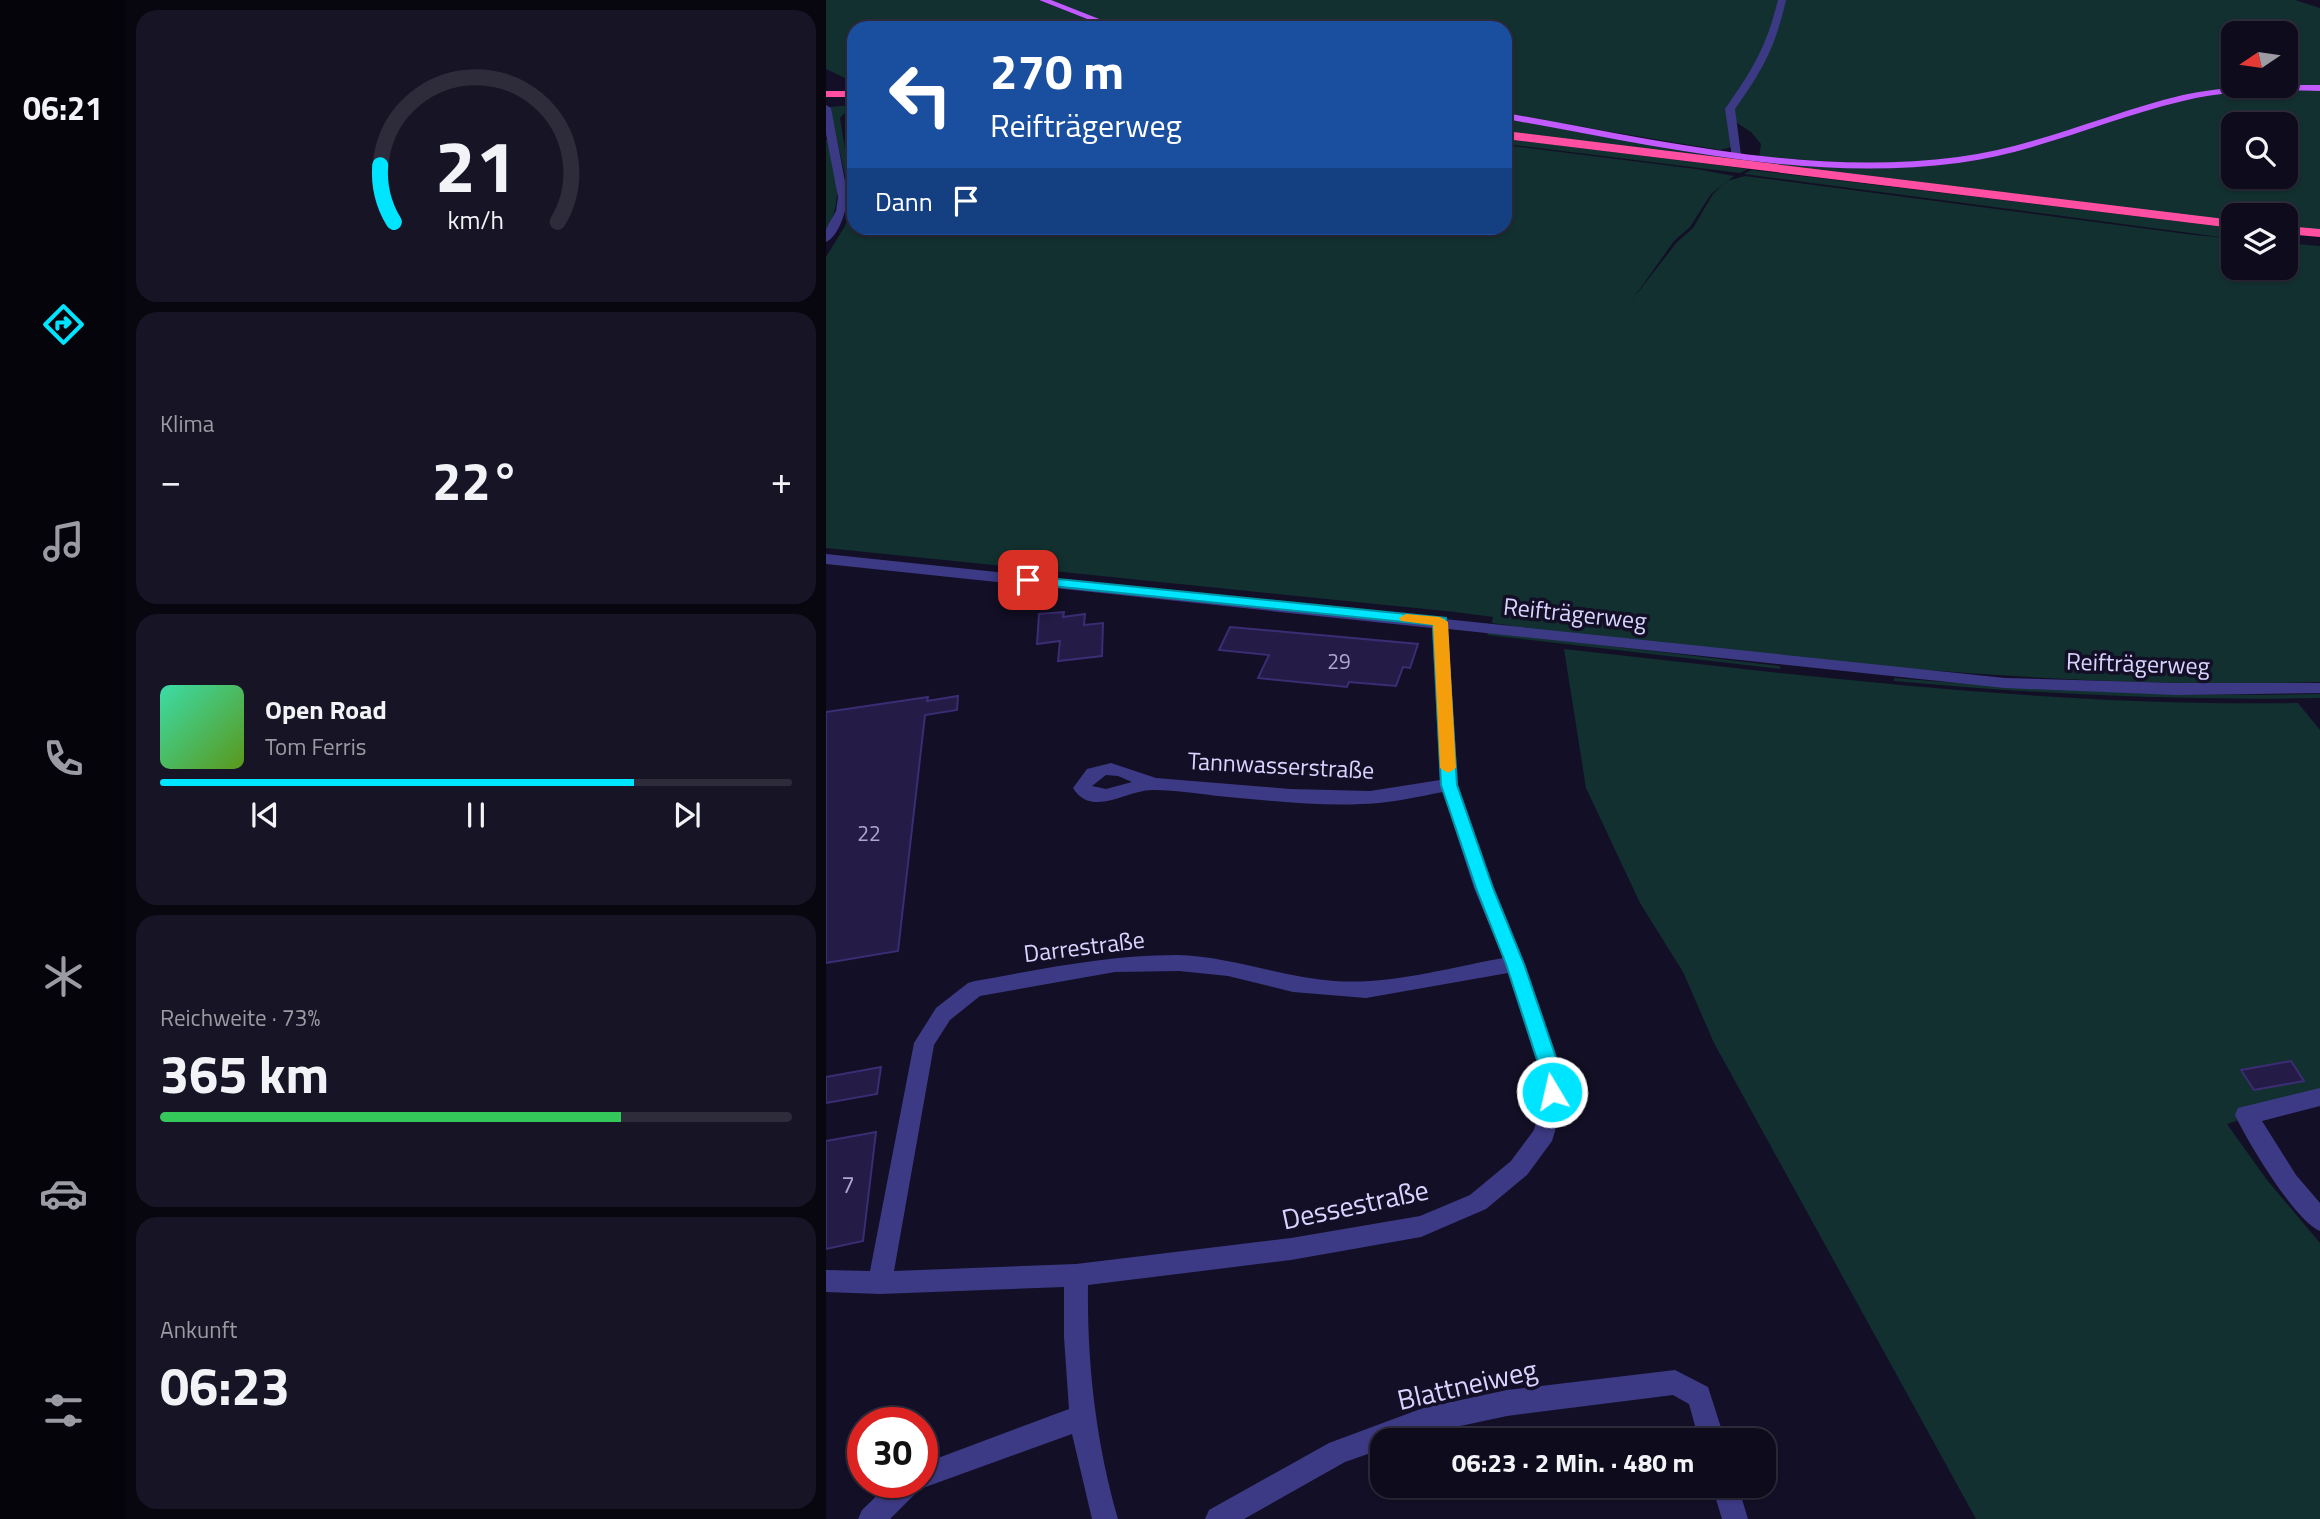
<!DOCTYPE html>
<html lang="de">
<head>
<meta charset="utf-8">
<style>
  body { margin:0; font-family:"Titillium Web",sans-serif; background:#171425; color:#f1f3f6; height:100vh; display:flex; flex-direction:column; font-size:26px; white-space:nowrap }
  * { box-sizing:border-box; margin:0 }
  p { font-size:23px; color:#9b9ba3 }
  .icon { flex:none; width:38px; height:38px; fill:none; stroke:currentColor; stroke-width:2; stroke-linecap:round; stroke-linejoin:round }
  .map { position:relative; flex:1; overflow:hidden }
  .panel { display:flex; flex-direction:column; gap:10px; padding:10px; background:#08060f; width:700px }
  .panel>* { flex:none }
  .banner { position:absolute; left:21px; top:21px; width:665px; height:214px; border-radius:21px; box-shadow:0 2px 5px #0004,0 0 0 2px #2e2b3b; background:#1a4fa0; color:#fff; overflow:hidden }
  .needle { width:46px; rotate:257deg }
  .buttons { position:absolute; left:1395px; top:21px; display:grid; gap:14px }
  .buttons a { display:grid; place-items:center; width:77px; height:77px; border-radius:14px; background:#0e0b1c; box-shadow:0 2px 5px #0004,0 0 0 2px #2e2b3b; font-size:35px }
  .speed { position:absolute; left:21px; top:1407px; display:flex; gap:14px; font-size:35px; font-weight:700; text-align:center }
  .speed>* { display:grid; place-content:center; width:91px; height:91px; border-radius:50%; background:#0e0b1c; box-shadow:0 2px 5px #0004,0 0 0 2px #2e2b3b; line-height:1 }
  .speed .limit { border:10px solid #d22; background:#fff; color:#111 }
  .pin { position:absolute; display:grid; place-items:center; width:60px; height:60px; color:#fff; margin:-30px; border-radius:14px; box-shadow:0 4px 10px #0006 }
  .me { position:absolute; width:77px; margin:-38px; rotate:351deg; stroke-linejoin:round; filter:drop-shadow(0 0 5px #0008) }
  .turn { display:flex; align-items:center; gap:24px; height:147px; padding:0 28px; font-size:32px }
  .turn .icon { width:91px; height:91px; stroke-width:2.5 }
  .turn b { display:block; font-size:49px; line-height:60px }
  .then { display:flex; align-items:center; height:66px; padding:0 28px; background:#0003; gap:14px; font-size:26px }
  .big { font-size:52px; font-weight:700; line-height:1.1 }
  .panel .card { flex:1; display:flex; flex-direction:column; justify-content:center; gap:10px; min-width:0; padding:0 24px; border-radius:21px; background:#171425 }
  .panel .dial { align-items:center; gap:0 }
  .dial svg { height:182px; overflow:visible; fill:none; stroke:#2e2b3b; stroke-width:7; stroke-linecap:round; text-anchor:middle }
  .dial text { fill:#f1f3f6; stroke:none }
  .song { display:flex; align-items:center; gap:21px }
  .cover { width:84px; height:84px; border-radius:10px; background:linear-gradient(135deg,hsl(160 70% 55%),hsl(90 70% 35%)) }
  .played { height:7px; border-radius:4px; background:linear-gradient(90deg,#00e5ff 75%,#2e2b3b 75%) }
  .keys { display:flex; justify-content:space-around; direction:ltr }
  .heat { display:flex; justify-content:space-between; align-items:center; font-size:38px; direction:ltr }
  .charge { height:10px; border-radius:5px; background:linear-gradient(90deg,#34c759 73%,#2e2b3b 0) }
  .trip { position:absolute; left:544px; top:1428px; width:406px; height:70px; border-radius:21px; background:#0e0b1c; box-shadow:0 2px 5px #0004,0 0 0 2px #2e2b3b; font-weight:700; line-height:70px; text-align:center }
  main { display:flex; flex:1; min-height:0 }
  .dock { display:flex; flex-direction:column; width:126px; justify-content:space-around; align-items:center; background:#06040b; color:#9b9ba3 }
  .dock .icon { width:49px; height:49px }
  .dock .on { color:#00e5ff }
  .dock b { font-size:32px; color:#f1f3f6 }
  .map>svg:first-child { display:block }
  .green { fill:#12302f; fill-rule:evenodd }
  .building { fill:#241b47; stroke:#3b2d73; stroke-width:2 }
  .lines { fill:none; stroke-linecap:round; stroke-linejoin:round }
  .minor { fill:#3d3a85; fill-rule:evenodd }
  .major { fill:#c25bff; fill-rule:evenodd }
  .highway { fill:#ff4fa3; fill-rule:evenodd }
  .route { fill:#00e5ff; stroke:#0095a6; stroke-width:2 }
  .slow { fill:#f59e0b }
  .labels { text-anchor:middle; dominant-baseline:central; stroke-width:7; stroke-linejoin:round; paint-order:stroke }
  .number-label { font-size:21px; fill:#aca6d1 }
  .street-label { font-size:24px; fill:#d9d4ff; stroke:#130f26 }
  .near-number-label { font-size:24px; fill:#aca6d1 }
  .near-street-label { font-size:28px; fill:#d9d4ff; stroke:#130f26 }
</style>
</head>
<body>
<main>
<nav class="dock">
<b>06:21</b>
<svg class="icon on" aria-label="directions" viewBox="0 0 24 24"><path d="M12 3l9 9-9 9-9-9zM9 14v-3h6M13 9l2 2-2 2"/></svg>
<svg class="icon" aria-label="music" viewBox="0 0 24 24"><path d="M9 18V5l10-2v13"/><circle cx="6" cy="18" r="3"/><circle cx="16" cy="16" r="3"/></svg>
<svg class="icon" aria-label="phone" viewBox="0 0 24 24"><path d="M5 4h4l2 5-3 2q2 4 5 5l2-3 5 2v4C11 20 4 13 5 4z"/></svg>
<svg class="icon" aria-label="climate" viewBox="0 0 24 24"><path d="M12 3v18M4 7l16 10M4 17L20 7"/></svg>
<svg class="icon" aria-label="car" viewBox="0 0 24 24"><path d="M5 17H2v-5l4-1 3-4h7l3 4 3 1v5h-3M9 17h6M6 11h13"/><circle cx="7" cy="17" r="2"/><circle cx="17" cy="17" r="2"/></svg>
<svg class="icon" aria-label="filters" viewBox="0 0 24 24"><path d="M4 7h16M4 17h16"/><circle cx="9" cy="7" r="2"/><circle cx="15" cy="17" r="2"/></svg>
</nav>
<section class="panel">
<div class="card dial"><svg viewBox="0 0 100 80">
<path d="M14 69A42 42 0 1 1 86 69"/>
<path d="M14 69A42 42 0 0 1 8 44" stroke="#00e5ff"/>
<text x="50" y="56" font-size="32" font-weight="700">21</text>
<text x="50" y="72" font-size="11">km/h</text>
</svg></div>
<div class="card"><p>Klima</p>
<div class="heat"><a>−</a><b class="big">22°</b><a>+</a></div>
</div>
<div class="card">
<div class="song"><i class="cover"></i><div><b>Open Road</b><p>Tom Ferris</p></div></div>
<div class="played"></div>
<div class="keys"><svg class="icon" aria-label="previous" viewBox="0 0 24 24"><path d="M18 5L8 12l10 7zM5 5v14"/></svg><svg class="icon" aria-label="pause" viewBox="0 0 24 24"><path d="M8 5v14M16 5v14"/></svg><svg class="icon" aria-label="next" viewBox="0 0 24 24"><path d="M6 5l10 7-10 7zM19 5v14"/></svg></div>
</div>
<div class="card"><p>Reichweite · 73%</p><b class="big">365 km</b><div class="charge"></div></div>
<div class="card"><p>Ankunft</p><b class="big">06:23</b></div>
</section>
<div class="map">
<svg width="1494" height="1519" viewBox="0 0 1494 1519">
  <rect width="100%" height="100%" fill="#130f26"/>
  <path class="green" d="M0,0H212L285,28H28V87L21,79L0,69Z
    M222,0H1469L1494,8V230L1460,226V215H1407V221L1265,206L679,133V118C797,138 915,165 1034,167C1066,167 1099,168 1130,162L1129,159L1048,164L933,157L935,144L925,132L908,121H904L906,147L894,150L679,114V28H296ZM1407,33H1460V86H1407ZM1407,124H1460V177H1407Z
    M26,105L14,118L24,180H20L4,107Z
    M679,139L714,143L922,169L914,173L679,144Z
    M0,140H3C10,179 18,196 0,233Z
    M679,145L870,169L908,176L885,194L864,227L848,241L806,300L851,242L867,228L887,194L901,181L919,176L1368,235L1402,238L918,174L925,170L1407,228V268H1460V243L1494,246V682C1239,690 989,661 736,633L666,623L667,617L629,612L0,548V257L19,226L28,203V228H679Z
    M663,632L954,666V669L661,635Z
    M738,649C982,676 1226,707 1472,703L1494,730V1093L1401,1124L1441,1180L1494,1243V1519H1150L888,1043L857,972L814,903L760,788Z
    M1068,678C1210,690 1352,697 1494,694V698C1352,701 1210,694 1068,681Z"/>
  <path class="building" d="M238,612L237,617L259,614L258,625L277,623L276,656L232,661L234,641L211,644L213,614Z
    M404,627L592,644L584,668L577,667L570,686L523,682L521,687L432,678L443,655L393,650Z
    M132,696L131,710L99,715L72,951L0,963V712L102,697L101,701Z
    M1465,1061L1478,1081L1428,1090L1415,1070Z
    M55,1067L51,1094L0,1103V1077Z
    M50,1132L37,1241L0,1249V1141Z"/>
  <g class="lines">
    <path class="minor" d="M952,0H960C949,48 937,69 909,109L915,155L906,157L899,109C927,69 940,48 952,0Z
      M0,105L5,108L22,197C20,211 13,236 0,242V229L10,211L12,197L0,134Z
      M0,554L1179,678L1350,683H1494V693L1350,695L1179,688L622,629L632,785L668,888L699,964L737,1075L736,1108L726,1141L701,1175L660,1209L595,1237L465,1260L262,1285C261,1365 270,1442 292,1519H266L246,1434L94,1489L64,1519H32L36,1510L65,1482H96V1464L243,1409L238,1337V1287L54,1294L0,1292V1270L44,1271L88,1043L110,1008L142,983L149,981C216,969 282,955 350,955C404,956 454,977 508,981C563,985 622,968 677,958L648,888L617,792C595,796 574,801 553,803C506,807 459,802 413,798C384,796 355,790 327,790C302,789 266,819 247,788L261,769L285,763L330,778L464,789L544,791L614,780L606,628L0,564ZM280,775L292,776L306,782L280,789L266,786ZM353,971L402,976L467,992L540,998L682,973L715,1075L714,1108L708,1130L685,1161L644,1195L594,1216L465,1238L250,1264L68,1271L108,1045L124,1020L154,996L289,972Z
      M1494,1088V1106L1436,1121L1470,1175L1494,1203V1231C1469,1221 1421,1141 1409,1115L1412,1108L1420,1106Z
      M849,1370L882,1387L899,1440H873L863,1404L847,1395L681,1416L597,1434L579,1440H556V1449L519,1462L418,1519H379L383,1510L503,1443L597,1408L681,1390Z
      M886,1486H912L922,1519H896Z"/>
    <path class="major" d="M213,0H225L296,28H284Z
      M1494,85V91C1448,90 1401,90 1357,101C1281,119 1209,153 1132,163C980,183 828,145 679,119V113C828,139 980,177 1132,157C1209,147 1282,113 1357,95C1402,85 1449,85 1494,85Z"/>
    <path class="highway" d="M0,91H28V97H0Z
      M679,131L1407,220V228L679,139Z
      M1460,226L1494,229V237L1460,234Z"/>
  </g>
  <path class="route" d="M202,576L620,618L631,785L667,888L698,964L736,1075L732,1098L726,1100L719,1098L716,1092V1075L680,964L650,888L615,785L607,625L197,583V577Z"/>
  <path class="slow" d="M580,614L614,617L622,622L630,768L622,773L614,768L607,625L575,621L573,618Z"/>
  <g class="labels">
    <g class="number-label">
      <text x="513" y="661">29</text>
      <text x="43" y="833">22</text>
    </g>
    <g class="street-label">
      <text transform="translate(749 613) rotate(6)">Reifträgerweg</text>
      <text transform="translate(1312 663) rotate(2)">Reifträgerweg</text>
      <text transform="translate(455 765) rotate(3)">Tannwasserstraße</text>
      <text transform="translate(258 946) rotate(-7)">Darrestraße</text>
    </g>
    <g class="near-number-label">
      <text x="22" y="1184">7</text>
    </g>
    <g class="near-street-label">
      <text transform="translate(529 1204) rotate(-12)">Dessestraße</text>
      <text transform="translate(641 1384) rotate(-13)">Blattneiweg</text>
    </g>
  </g>
</svg>
<div class="buttons">
<a><svg class="needle" viewBox="-14 -14 28 28"><path d="M0-13l5 13h-10z" fill="#e53935"/><path d="M0 13l5-13h-10z" fill="#9b9ba3"/></svg></a>
<a><svg class="icon" aria-label="search" viewBox="0 0 24 24"><circle cx="10" cy="10" r="6"/><path d="M15 15l6 6"/></svg></a>
<a><svg class="icon" aria-label="layers" viewBox="0 0 24 24"><path d="M12 4l9 5-9 5-9-5zM3 14l9 5 9-5"/></svg></a>
</div>
<div class="speed"><div class="limit">30</div></div>
<div class="pin" style="left:202px;top:580px;background:#d93025"><svg class="icon" aria-label="arrive" viewBox="0 0 24 24"><path d="M6 21V4h12l-3 4 3 4H6"/></svg></div>
<svg class="me" style="left:726px;top:1092px" viewBox="-20 -20 40 40"><circle r="17" fill="#00e5ff" stroke="#fff" stroke-width="3"/><path d="M0-11L8 9 0 5-8 9z" fill="#fff"/></svg>
<div class="trip">06:23 · 2 Min. · 480 m</div>
<div class="banner">
<div class="turn"><svg class="icon" aria-label="left" viewBox="0 0 24 24"><path d="M17 20v-9H6M10 6l-5 5 5 5"/></svg><div><b>270 m</b>Reifträgerweg</div></div>
<div class="then">Dann<svg class="icon" aria-label="arrive" viewBox="0 0 24 24"><path d="M6 21V4h12l-3 4 3 4H6"/></svg></div>
</div>
</div>
</main>
</body>
</html>
